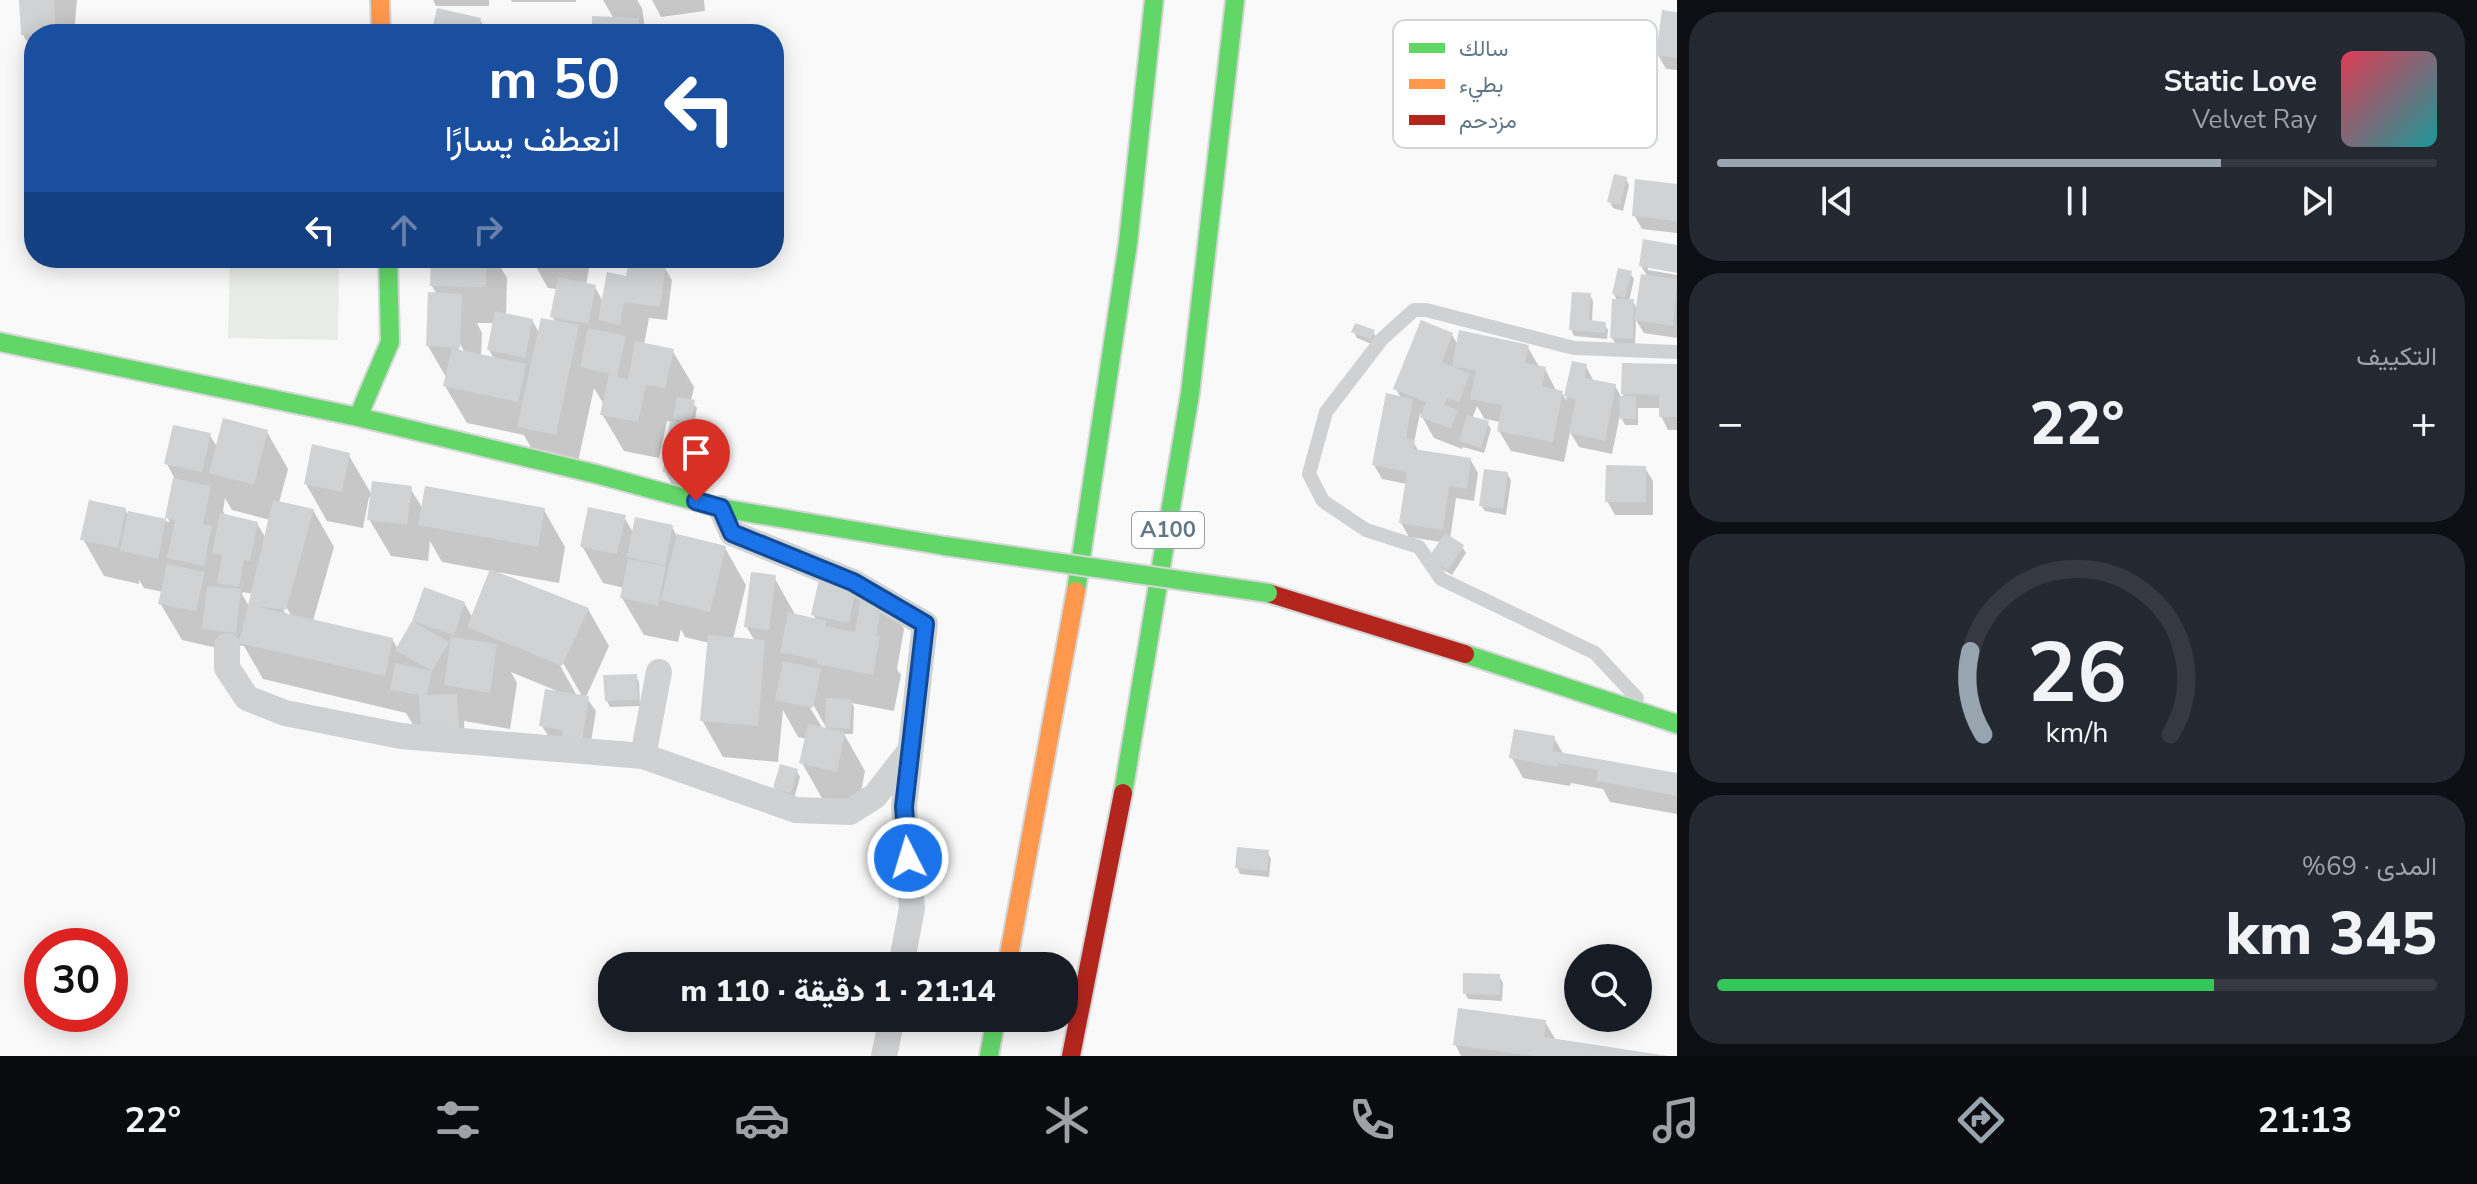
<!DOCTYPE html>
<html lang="ar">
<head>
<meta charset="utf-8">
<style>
  body { margin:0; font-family:"Nunito Sans",Vazirmatn,sans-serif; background:#242831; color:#f1f3f6; direction:rtl; height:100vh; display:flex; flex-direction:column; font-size:30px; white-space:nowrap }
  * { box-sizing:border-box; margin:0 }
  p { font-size:26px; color:#9ea1a6 }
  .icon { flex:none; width:44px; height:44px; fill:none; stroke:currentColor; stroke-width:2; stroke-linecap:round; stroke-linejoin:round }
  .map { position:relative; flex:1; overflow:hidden; direction:ltr }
  .details { display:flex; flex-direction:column; gap:12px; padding:12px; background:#0d0f14; width:800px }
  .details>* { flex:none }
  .hud { position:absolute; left:24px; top:24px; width:760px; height:244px; border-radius:32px; box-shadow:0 4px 20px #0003; direction:rtl; background:#1a4fa0; color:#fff; overflow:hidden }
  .buttons { position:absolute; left:1564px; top:944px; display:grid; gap:16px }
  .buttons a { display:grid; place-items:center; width:88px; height:88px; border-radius:50%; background:#171b24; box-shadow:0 4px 20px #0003; font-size:40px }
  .speed { position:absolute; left:24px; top:928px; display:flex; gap:16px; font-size:40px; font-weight:700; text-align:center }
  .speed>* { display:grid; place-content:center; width:104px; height:104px; border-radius:50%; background:#171b24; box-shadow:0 4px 20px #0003; line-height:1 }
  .speed .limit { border:12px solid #d22; background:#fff; color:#111 }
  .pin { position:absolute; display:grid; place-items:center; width:68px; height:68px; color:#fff; margin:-82px -34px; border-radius:50% 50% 50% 0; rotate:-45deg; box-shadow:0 0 8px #0007 }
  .pin .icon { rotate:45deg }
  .me { position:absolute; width:88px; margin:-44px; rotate:355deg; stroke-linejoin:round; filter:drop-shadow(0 0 6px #0008) }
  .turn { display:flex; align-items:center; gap:28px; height:168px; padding:0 32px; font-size:36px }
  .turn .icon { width:104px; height:104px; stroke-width:2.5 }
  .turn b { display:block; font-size:56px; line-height:68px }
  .lanes { display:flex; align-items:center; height:76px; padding:0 32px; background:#0003; justify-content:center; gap:40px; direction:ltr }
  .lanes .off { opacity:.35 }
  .big { font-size:60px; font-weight:800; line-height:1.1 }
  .details .card { flex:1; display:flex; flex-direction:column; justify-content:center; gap:12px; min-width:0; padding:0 28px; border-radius:32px; background:#242831 }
  .details .dial { align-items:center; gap:0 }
  .dial svg { height:208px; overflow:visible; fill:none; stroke:#363941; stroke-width:7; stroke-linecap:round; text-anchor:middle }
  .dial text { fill:#f1f3f6; stroke:none }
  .song { display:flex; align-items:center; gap:24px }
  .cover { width:96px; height:96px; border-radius:12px; background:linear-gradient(135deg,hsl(350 70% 55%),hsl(180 70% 35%)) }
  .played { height:8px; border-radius:4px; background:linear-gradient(90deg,#98a4ae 70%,#363941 70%) }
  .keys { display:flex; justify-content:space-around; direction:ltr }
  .heat { display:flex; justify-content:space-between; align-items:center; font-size:44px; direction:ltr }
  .charge { height:12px; border-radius:6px; background:linear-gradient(90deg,#34c759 69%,#363941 0) }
  .trip { position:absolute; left:598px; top:952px; width:480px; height:80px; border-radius:32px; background:#171b24; box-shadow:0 4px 20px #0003; font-weight:800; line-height:80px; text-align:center; direction:rtl }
  .tabs { display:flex; height:128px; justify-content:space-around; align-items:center; background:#090b0e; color:#9ea1a6 }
  .tabs .icon { width:56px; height:56px }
  .tabs .active { color:#98a4ae }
  .tabs b { font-size:36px; color:#f1f3f6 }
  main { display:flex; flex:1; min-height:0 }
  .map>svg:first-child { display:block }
  .green { fill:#e8ebe6 }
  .shadow { fill:#0003; fill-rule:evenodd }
  .building { fill:#d0d2d3 }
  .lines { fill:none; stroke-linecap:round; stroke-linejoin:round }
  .fast-casing { stroke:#d5d6d7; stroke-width:22 }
  .slow-casing { stroke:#d5d6d7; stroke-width:22 }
  .jam-casing { stroke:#d5d6d7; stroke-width:22 }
  .lane { stroke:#cfd1d2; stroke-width:14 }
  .street { stroke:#cfd1d2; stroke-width:26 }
  .fast { stroke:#63d668; stroke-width:18 }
  .slow { stroke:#ff974d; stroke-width:18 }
  .jam { stroke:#b3261e; stroke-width:18 }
  .fast-bridge-casing { stroke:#d5d6d7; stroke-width:22; stroke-linecap:butt }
  .fast-bridge { stroke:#63d668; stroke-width:18 }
  .route-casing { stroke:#114b97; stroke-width:20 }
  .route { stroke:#1a73e8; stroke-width:14 }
  .labels { text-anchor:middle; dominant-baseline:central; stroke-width:8; stroke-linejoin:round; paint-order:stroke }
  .shield { fill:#fff; stroke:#92a0aa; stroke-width:2 }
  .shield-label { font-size:22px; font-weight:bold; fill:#637785 }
  .key { fill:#fff; stroke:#d0d6da; stroke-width:2 }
  .key-label { font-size:22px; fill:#637785 }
</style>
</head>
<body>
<main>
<section class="details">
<div class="card">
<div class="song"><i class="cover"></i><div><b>Static Love</b><p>Velvet Ray</p></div></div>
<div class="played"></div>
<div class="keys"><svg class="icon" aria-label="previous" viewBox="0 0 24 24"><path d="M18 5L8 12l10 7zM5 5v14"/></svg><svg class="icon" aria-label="pause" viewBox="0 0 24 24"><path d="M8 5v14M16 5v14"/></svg><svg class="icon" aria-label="next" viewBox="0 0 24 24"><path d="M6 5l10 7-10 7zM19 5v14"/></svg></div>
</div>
<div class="card"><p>التكييف</p>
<div class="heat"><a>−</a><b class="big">22°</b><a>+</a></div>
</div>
<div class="card dial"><svg viewBox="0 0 100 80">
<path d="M14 69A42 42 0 1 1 86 69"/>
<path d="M14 69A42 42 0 0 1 9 37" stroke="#98a4ae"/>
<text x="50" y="56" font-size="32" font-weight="700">26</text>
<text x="50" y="72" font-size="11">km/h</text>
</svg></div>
<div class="card"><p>المدى · 69%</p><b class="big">345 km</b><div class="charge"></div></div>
</section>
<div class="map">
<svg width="1677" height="1056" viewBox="0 0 1677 1056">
  <rect width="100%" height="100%" fill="#f9f9f9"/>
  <path class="green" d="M230,258H339L338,340L228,338Z"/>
  <path class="shadow" d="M21,0H77L74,34H34V53L23,35Z
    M433,0H489V6H436Z
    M511,0H576V2H512Z
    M603,0H637L642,8L646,34H594L614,19Z
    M652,0H704L705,11L661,17Z
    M1677,14V70L1666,69L1658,55Z
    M480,19L486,31L521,34H433Z
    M1626,179L1629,185L1623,211L1613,208L1610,202Z
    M1677,186V233L1642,229L1634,215Z
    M1677,248V271L1648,266V270L1677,275V338L1644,333L1636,320L1635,345L1616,344L1612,338L1617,301L1614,294L1630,273L1634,279L1629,301H1633L1637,309L1648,277L1641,266Z
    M433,258H495L507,278L506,315L532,320L539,333L556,323L552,316L557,289L548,288L531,258H591L586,285L595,287L603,302L628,278L664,267L672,280L667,320L649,318L644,345L672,350L694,387L691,401L697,408L694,425L702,439L697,489L673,486L665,472L672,422L667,421L659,458L624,451L602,414L604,405L594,388L576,471L540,464L524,435L467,423L445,386L447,379L428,346L437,295L432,286ZM477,323H495L489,350L495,360L481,357L482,333ZM457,338L465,353H461L453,340Z
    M1590,295L1593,301L1592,322L1604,324L1608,330L1607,339L1574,336L1571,329Z
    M1354,332H1373L1377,338L1374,345L1357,338Z
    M1452,335L1458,345L1527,346L1540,368L1545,369L1557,392L1562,393L1566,400L1574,363L1586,366L1594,382L1615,386L1623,400L1624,365H1677V430H1668L1661,416V408H1638V425H1625L1620,415L1612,454L1579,447L1570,432L1564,462L1511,451L1499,431L1500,422L1485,419L1491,429L1484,453L1463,447L1462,449L1434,438L1420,413L1414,443L1419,452L1470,459L1478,473L1474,501L1456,498L1450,539L1462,547L1466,553L1452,575L1434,564L1441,542L1409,537L1401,523L1407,484L1382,479L1374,465L1401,398L1396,389ZM1477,406L1487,423L1472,419Z
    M267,432L288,469L279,503L313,510L334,547L313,621L392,639L398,649L414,621L464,603L473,618L491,571L442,562L430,541L428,561L391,556L369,519L372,498L369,497L363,528L327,521L306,484L348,454L372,495L410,488L423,509L544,510L565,547L559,583L497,572L496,574L588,609L609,646L586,697L596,711L589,755L550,739L542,726L557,691L511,672L517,683L510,729L464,721L465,742L414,726L406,713L263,679L244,646L218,643L217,648L182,640L160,603L163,592L144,588L139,580V584L104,576L83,539L125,510L127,513L170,522L167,517L175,479L167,464L209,434L218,448ZM225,498L232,510L270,520L266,539L257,523L226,517L223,511ZM243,592L253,594L250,608L242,594ZM282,600L291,615H286L279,602ZM559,656L582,696H577L556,658Z
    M1645,468L1653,481V515H1615L1607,501Z
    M1507,474L1511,480L1506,515L1485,511L1481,505Z
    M624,517L634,534L672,527L677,536L725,548L746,585L733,639L755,641L746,626L774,577L796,616L817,621L813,614L821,577L882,592L904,629L897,669L901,675L894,711L852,703L854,707L853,734H844L865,771L858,808L823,800L802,763L807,739L798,737L783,710L778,762L723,757L702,720L709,643L685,637L681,629L678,642L644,635L622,598L624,588L603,583L582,546ZM810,699L827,729H823L806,701Z
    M636,676L639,682L640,706L610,707L607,701Z
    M1554,738L1564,755L1677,775V814L1610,802L1603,789L1571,783L1570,786L1523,778L1512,758Z
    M796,770L800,777L794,799L779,794L775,788Z
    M1267,852L1271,859L1269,877L1240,874L1237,867Z
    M1499,976L1503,983L1502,1001L1468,999L1465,993Z
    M1545,1022L1556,1040L1666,1056H1461L1455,1044Z"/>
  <path class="building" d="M19,0H54L56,33L21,35Z
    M437,8L481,18L478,34H431Z
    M1662,10L1677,12V58L1656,55Z
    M592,16L639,18V34H592Z
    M1609,19L1634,25L1628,47L1603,41Z
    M1614,174L1627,177L1620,205L1607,202Z
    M1635,179L1677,184V221L1632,216Z
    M1643,239L1677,245V273L1639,266Z
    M431,258H486V287L430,286Z
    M629,260L666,265L660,307L624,302L620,325L598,320L607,272L626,276Z
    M1618,268L1632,271L1625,298L1612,294Z
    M1641,274L1677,279L1673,326L1634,320Z
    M558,277L596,285L588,324L550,317Z
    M428,292L462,294L460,348L426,346Z
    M1572,292L1591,293L1589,320L1606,322L1605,333L1569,330Z
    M1612,299H1634L1633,339L1610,338Z
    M495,311L533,319L525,358L487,350Z
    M541,318L579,325L556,435L517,427Z
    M1421,320L1453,333L1442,362L1470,374L1459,402L1447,398L1444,405L1458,410L1451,429L1420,417L1426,402L1393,389Z
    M1355,323L1375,330L1371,340L1351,332Z
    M588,328L626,336L617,377L628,379L635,341L674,349L665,388L646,385L638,422L600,415L609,374L580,367Z
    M1459,330L1529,345L1525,363L1546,367L1542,386L1563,391L1553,442L1497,431L1502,405L1470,399L1476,371L1452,366Z
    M452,348L526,364L518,402L443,386Z
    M1572,361L1587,364L1585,378L1616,384L1605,441L1569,433L1576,399L1564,396Z
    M1622,363L1677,364V417H1659V395L1621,394Z
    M1386,393L1413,399L1406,438L1415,440L1413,449L1471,458L1467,489L1449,486L1443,530L1399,523L1407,472L1372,465Z
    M1619,396H1636V419H1620Z
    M677,397L695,400L691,422L673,419Z
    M1467,415L1489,421L1481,448L1459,441Z
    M223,418L268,430L254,485L209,473Z
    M670,421L696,424L690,476L663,472Z
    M173,425L211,433L202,472L164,464Z
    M312,444L350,453L342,492L304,484Z
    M1606,465L1646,466V502H1605Z
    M1484,469L1508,472L1503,509L1479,506Z
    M173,478L211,486L203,524L212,526L204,566L167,558L175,520L165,518Z
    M372,481L412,486L407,525L367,520Z
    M425,486L545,508L538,547L418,525Z
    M89,500L126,508L118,548L80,540Z
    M273,500L314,509L286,610L255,606L393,638L385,676L239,643Z
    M588,507L626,515L617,554L580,547Z
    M128,511L166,519L158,559L120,551Z
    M220,513L258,522L250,561L244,560L239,587L217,583L222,555L212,553Z
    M635,517L673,525L665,565L627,557Z
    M1445,533L1464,545L1448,570L1428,558Z
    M677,534L726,546L710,612L661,600Z
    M628,559L666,566L658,606L620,598Z
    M167,564L205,572L196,611L158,604Z
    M490,569L589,608L562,666L467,627Z
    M751,572L776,575L769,630L744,627Z
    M820,575L857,583L849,623L811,615Z
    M207,586L241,589L236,633L202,629Z
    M424,587L465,602L454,635L412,621Z
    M863,587L884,591L876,636H880L873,675L817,664V660L780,652L788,612L826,621L825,626L855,632Z
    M412,621L449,642L432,671L395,650Z
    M708,635L765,640L758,726L700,721Z
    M451,637L497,644L490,693L444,685Z
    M783,661L821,669L813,708L775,700Z
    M395,663L432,671L427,695L457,694L459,729L421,731L419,695L390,690Z
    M637,674L638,700L605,701L603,675Z
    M545,689L589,696L582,742L562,739L563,730L539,726Z
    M826,698L852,699L850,729L825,727Z
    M808,724L845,732L837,772L799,763Z
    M1514,729L1555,736L1553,751L1677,773V796L1596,781L1598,770L1559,763L1558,767L1509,758Z
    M780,764L798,769L791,793L773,788Z
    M1237,847L1269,850L1267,871L1235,868Z
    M1463,973L1500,974V995L1463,994Z
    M1458,1008L1546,1020L1544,1037L1668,1056H1534L1453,1045Z"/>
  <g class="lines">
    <g class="fast-casing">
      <path id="fast" d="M0,342L358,417L390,342L388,258
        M358,417L596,474L721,508L945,546
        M1076,591L1128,243L1154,0
        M1465,654L1677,724
        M1123,793L1190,394L1235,0
        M989,1056L996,1018"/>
    </g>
    <g class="slow-casing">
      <path id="slow" d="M380,0L381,34
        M1007,966L1076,591"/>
    </g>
    <g class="jam-casing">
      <path id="jam" d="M1268,593L1465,654
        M1071,1056L1123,793"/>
    </g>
    <path class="lane" d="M1637,698L1595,653L1441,579L1419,547L1366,530L1323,501L1309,474L1326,412L1382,339L1414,310H1426L1574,348L1677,352"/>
    <path class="street" d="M721,508L732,533L853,582L925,624L904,807L912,908L901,966
      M227,646V668L247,698L285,713L401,736L643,756L796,810L850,812L875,796L910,751
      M643,756L659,672
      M884,1056L892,1018"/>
    <use href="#fast" class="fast"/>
    <use href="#slow" class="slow"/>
    <use href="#jam" class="jam"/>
    <g class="fast-bridge-casing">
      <path id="fast-bridge" d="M945,546L1268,593"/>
    </g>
    <use href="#fast-bridge" class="fast-bridge"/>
  </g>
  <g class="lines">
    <g class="route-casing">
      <path id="route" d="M696,501L721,508L732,533L853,582L925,624L904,807L908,858"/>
    </g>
    <use href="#route" class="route"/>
  </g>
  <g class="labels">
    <rect class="shield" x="1132" y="512" width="72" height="36" rx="6"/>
    <g class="shield-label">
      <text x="1168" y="530">A100</text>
    </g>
  </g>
  <rect x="1393" y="20" width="264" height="128" rx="12" class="key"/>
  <rect x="1409" y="43" width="36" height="10" fill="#63d668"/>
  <rect x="1409" y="79" width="36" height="10" fill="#ff974d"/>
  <rect x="1409" y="115" width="36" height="10" fill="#b3261e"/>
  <g class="key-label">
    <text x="1459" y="56">سالك</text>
    <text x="1459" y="92">بطيء</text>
    <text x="1459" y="128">مزدحم</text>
  </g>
</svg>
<div class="buttons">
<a><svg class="icon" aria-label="search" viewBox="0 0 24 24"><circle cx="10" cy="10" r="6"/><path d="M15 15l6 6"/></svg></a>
</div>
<div class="speed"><div class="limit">30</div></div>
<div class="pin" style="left:696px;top:501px;background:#d93025"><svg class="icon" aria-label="arrive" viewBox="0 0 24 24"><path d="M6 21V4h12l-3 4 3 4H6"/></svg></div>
<svg class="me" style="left:908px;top:858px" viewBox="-20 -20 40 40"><circle r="17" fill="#1a73e8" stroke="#fff" stroke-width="3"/><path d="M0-11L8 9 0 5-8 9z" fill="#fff"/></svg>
<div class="trip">21:14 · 1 دقيقة · 110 m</div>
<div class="hud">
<div class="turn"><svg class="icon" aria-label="left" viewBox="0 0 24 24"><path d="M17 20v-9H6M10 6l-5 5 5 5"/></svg><div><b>50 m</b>انعطف يسارًا</div></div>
<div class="lanes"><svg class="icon" aria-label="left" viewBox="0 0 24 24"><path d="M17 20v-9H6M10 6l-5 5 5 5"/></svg><svg class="icon off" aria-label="ahead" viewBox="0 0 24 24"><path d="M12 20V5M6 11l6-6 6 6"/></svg><svg class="icon off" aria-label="right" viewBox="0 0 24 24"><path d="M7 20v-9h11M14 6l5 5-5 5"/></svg></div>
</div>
</div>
</main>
<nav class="tabs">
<b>21:13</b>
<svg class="icon active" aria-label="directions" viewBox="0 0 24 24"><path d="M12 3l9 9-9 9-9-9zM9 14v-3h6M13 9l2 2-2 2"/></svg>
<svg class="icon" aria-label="music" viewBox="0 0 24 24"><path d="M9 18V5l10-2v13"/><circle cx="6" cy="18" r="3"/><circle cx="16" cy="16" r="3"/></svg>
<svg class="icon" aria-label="phone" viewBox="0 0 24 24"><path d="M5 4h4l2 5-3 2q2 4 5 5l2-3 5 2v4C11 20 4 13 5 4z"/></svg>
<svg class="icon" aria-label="climate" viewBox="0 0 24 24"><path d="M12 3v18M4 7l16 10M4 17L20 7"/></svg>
<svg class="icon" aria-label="car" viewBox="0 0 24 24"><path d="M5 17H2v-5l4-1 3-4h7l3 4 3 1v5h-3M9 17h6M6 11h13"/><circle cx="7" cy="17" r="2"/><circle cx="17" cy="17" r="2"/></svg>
<svg class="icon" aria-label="filters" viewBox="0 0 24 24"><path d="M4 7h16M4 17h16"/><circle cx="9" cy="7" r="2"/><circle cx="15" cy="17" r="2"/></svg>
<b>22°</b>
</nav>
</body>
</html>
